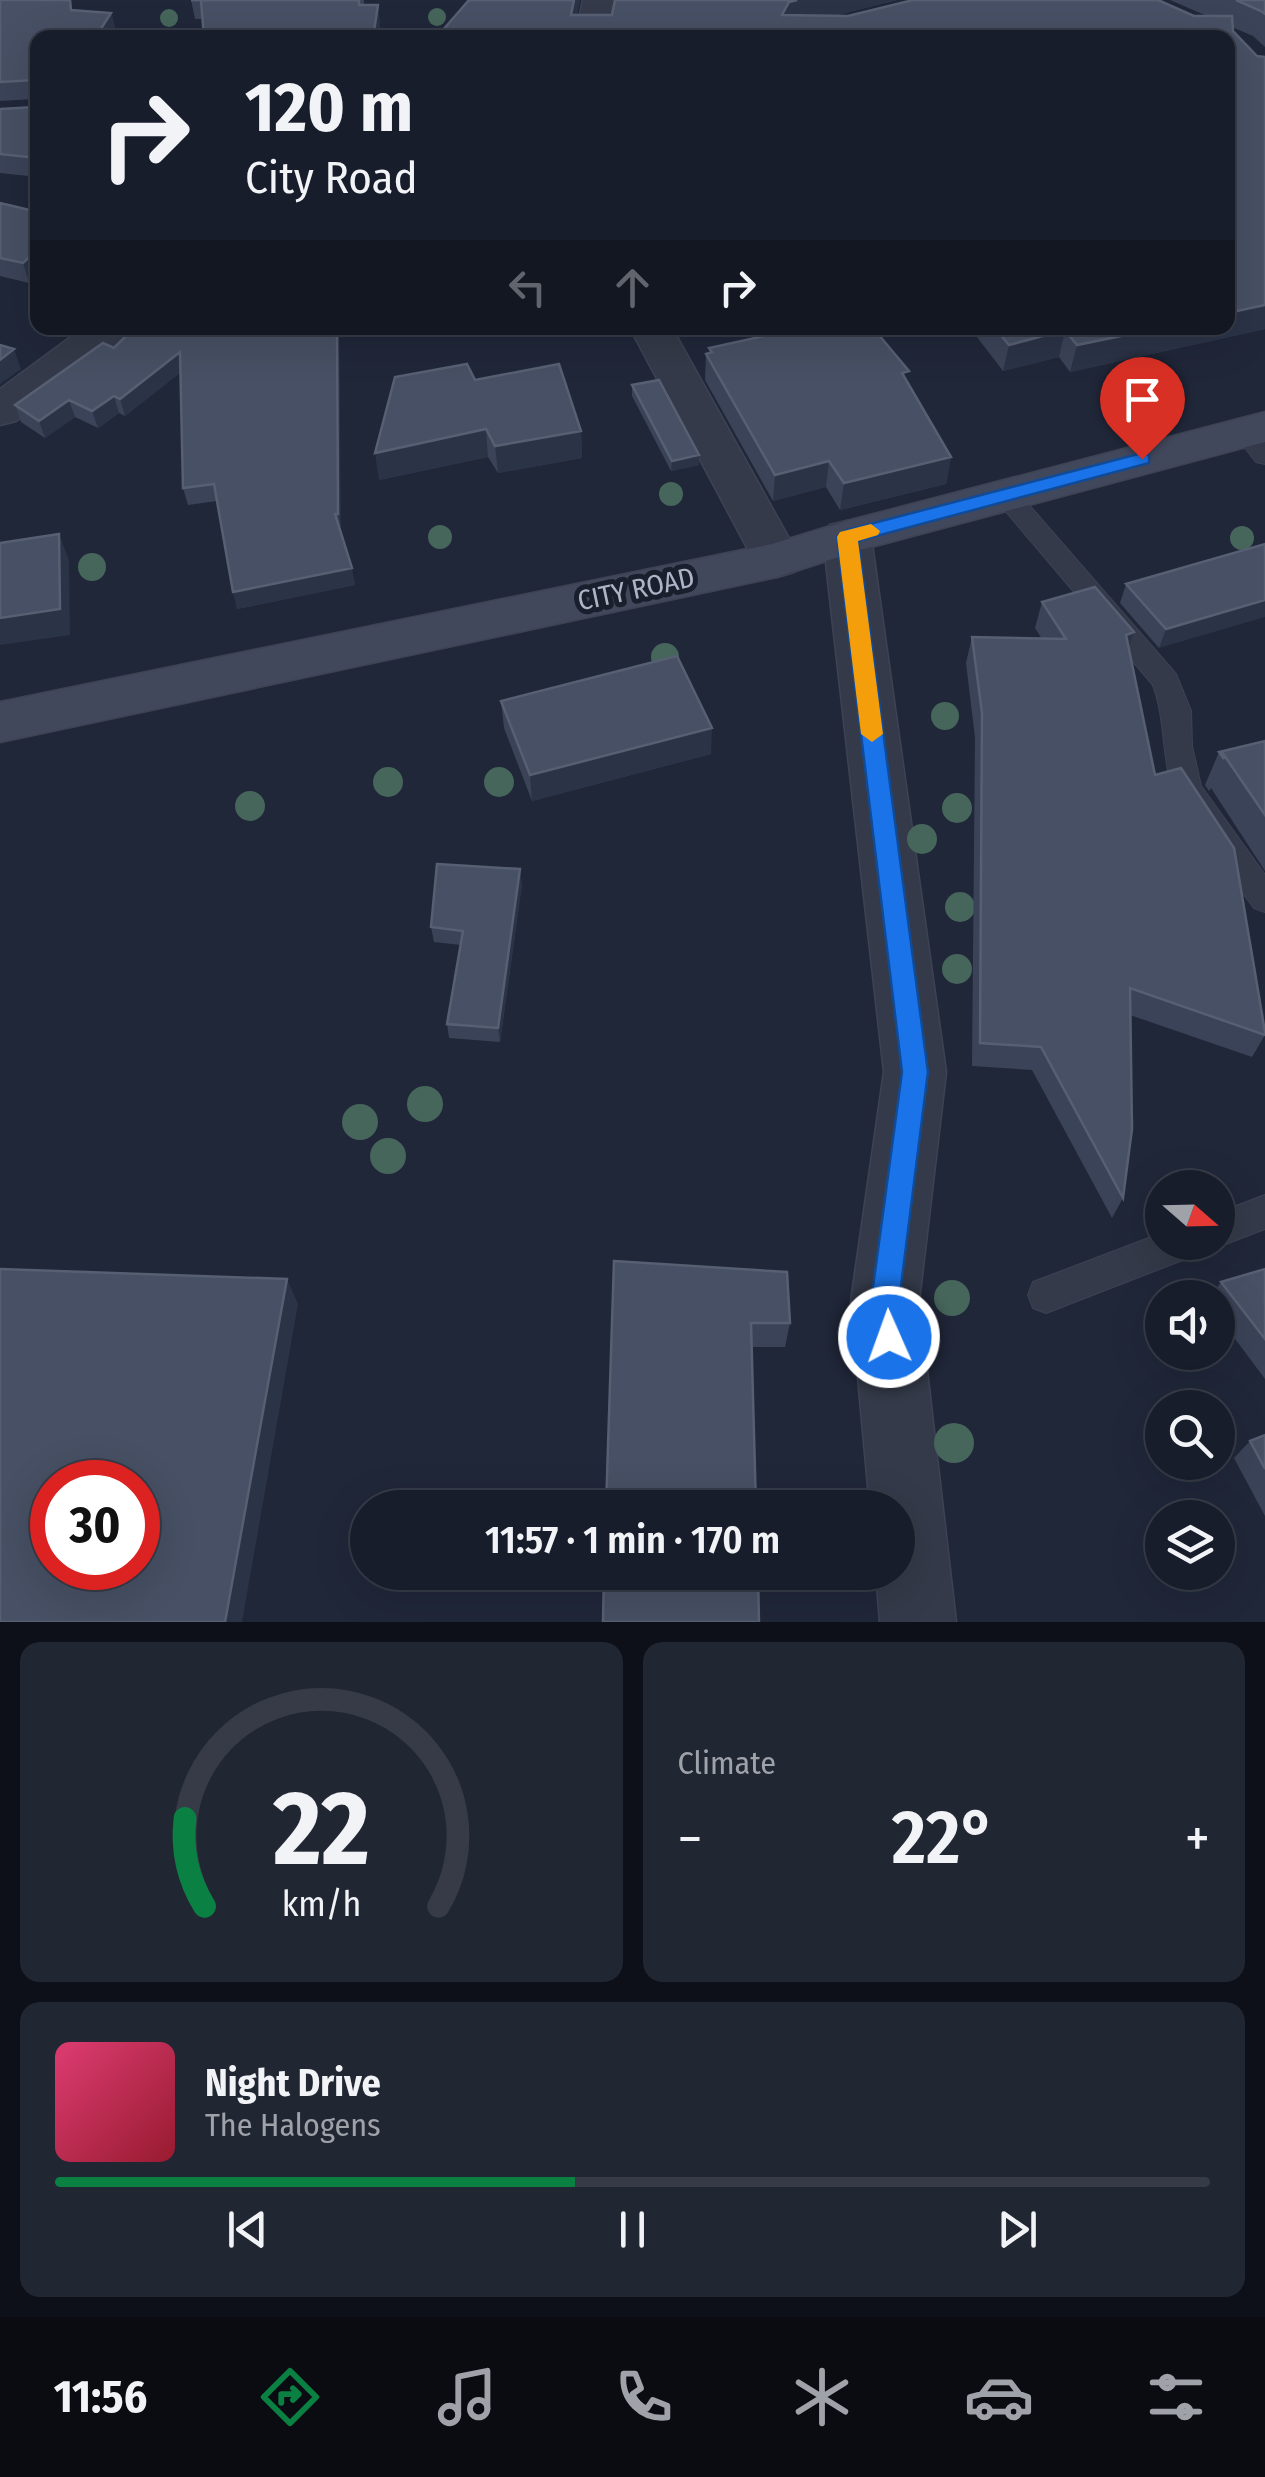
<!DOCTYPE html>
<html lang="en">
<head>
<meta charset="utf-8">
<style>
  body { margin:0; font-family:"Fira Sans Condensed",sans-serif; background:#212633; color:#f1f3f6; height:100vh; display:flex; flex-direction:column; font-size:38px; white-space:nowrap }
  * { box-sizing:border-box; margin:0 }
  p { font-size:32px; color:#9fa2a9 }
  .icon { flex:none; width:55px; height:55px; fill:none; stroke:currentColor; stroke-width:2; stroke-linecap:round; stroke-linejoin:round }
  .map { position:relative; height:1622px; overflow:hidden }
  .drawer { display:flex; flex-direction:column; gap:20px; padding:20px; background:#0d1018; flex:1 }
  .drawer>* { flex:none }
  .hud { position:absolute; left:30px; top:30px; width:1205px; height:305px; border-radius:20px; box-shadow:0 10px 40px #0002,0 0 0 2px #363b47; background:#181d2b; color:#f1f3f6; overflow:hidden }
  .needle { width:65px; rotate:110deg }
  .buttons { position:absolute; left:1145px; top:1170px; display:grid; gap:20px }
  .buttons a { display:grid; place-items:center; width:90px; height:90px; border-radius:50%; background:#181d2b; box-shadow:0 10px 40px #0002,0 0 0 2px #363b47; font-size:50px }
  .speed { position:absolute; left:30px; top:1460px; display:flex; gap:20px; font-size:50px; font-weight:700; text-align:center }
  .speed>* { display:grid; place-content:center; width:130px; height:130px; border-radius:50%; background:#181d2b; box-shadow:0 10px 40px #0002,0 0 0 2px #363b47; line-height:1 }
  .speed .limit { border:15px solid #d22; background:#fff; color:#111 }
  .pin { position:absolute; display:grid; place-items:center; width:85px; height:85px; color:#fff; margin:-102px -42px; border-radius:50% 50% 50% 0; rotate:-45deg; box-shadow:0 0 10px #0007 }
  .pin .icon { rotate:45deg }
  .me { position:absolute; width:110px; margin:-55px; rotate:358deg; stroke-linejoin:round; filter:drop-shadow(0 0 8px #0008) }
  .turn { display:flex; align-items:center; gap:35px; height:210px; padding:0 50px; font-size:45px }
  .turn .icon { width:130px; height:130px; stroke-width:2.5 }
  .turn b { display:block; font-size:70px; line-height:85px }
  .lanes { display:flex; align-items:center; height:95px; padding:0 50px; background:#0003; justify-content:center; gap:50px; direction:ltr }
  .lanes .off { opacity:.35 }
  .big { font-size:75px; font-weight:600; line-height:1.1 }
  .drawer .widget { flex:1; display:flex; flex-direction:column; justify-content:center; gap:15px; min-width:0; padding:0 35px; border-radius:20px; background:#212633 }
  .drawer .dial { align-items:center; gap:0 }
  .dial svg { height:260px; overflow:visible; fill:none; stroke:#363b47; stroke-width:7; stroke-linecap:round; text-anchor:middle }
  .dial text { fill:#f1f3f6; stroke:none }
  .song { display:flex; align-items:center; gap:30px }
  .cover { width:120px; height:120px; border-radius:15px; background:linear-gradient(135deg,hsl(340 70% 55%),hsl(350 70% 35%)) }
  .played { height:10px; border-radius:5px; background:linear-gradient(90deg,#0b8043 45%,#363b47 45%) }
  .keys { display:flex; justify-content:space-around; direction:ltr }
  .heat { display:flex; justify-content:space-between; align-items:center; font-size:55px; direction:ltr }
  .drawer .tiles { flex:1; display:grid; gap:20px; grid-template-columns:1fr 1fr }
  .widget:last-child { grid-column:span 2 }
  .trip { position:absolute; left:350px; top:1490px; width:565px; height:100px; border-radius:50px; background:#181d2b; box-shadow:0 10px 40px #0002,0 0 0 2px #363b47; font-weight:600; line-height:100px; text-align:center }
  .tab-bar { display:flex; height:160px; justify-content:space-around; align-items:center; background:#0a0c11; color:#9fa2a9 }
  .tab-bar .icon { width:70px; height:70px }
  .tab-bar .selected { color:#0b8043 }
  .tab-bar b { font-size:45px; color:#f1f3f6 }
  .map>svg:first-child { display:block }
  .lines { fill:none; stroke-linecap:round; stroke-linejoin:round }
  .lane-casing { stroke:#3d4353; stroke-width:2 }
  .street-casing { stroke:#3d4353; stroke-width:3 }
  .secondary-casing { stroke:#3d4353; stroke-width:3 }
  .lane { fill:#343a49; fill-rule:evenodd }
  .street { fill:#343a49; fill-rule:evenodd }
  .secondary { fill:#42485c; fill-rule:evenodd }
  .tree { fill:#46655b }
  .wall { fill:#3b4358 }
  .shaded-wall { fill:#2b3347 }
  .building { fill:#475064; stroke:#575f73; stroke-width:2.5; fill-rule:evenodd }
  .route { fill:#1a73e8; stroke:#114b97; stroke-width:2.5 }
  .slow { fill:#f59e0b }
  .labels { text-anchor:middle; dominant-baseline:central; stroke-width:10; stroke-linejoin:round; paint-order:stroke }
  .street-label { font-size:28px; fill:#aeb4c6; stroke:#191f2d }
</style>
</head>
<body>
<div class="map">
<svg width="1265" height="1622" viewBox="0 0 1265 1622">
  <rect width="100%" height="100%" fill="#202739"/>
  <g class="lines">
    <g class="lane-casing">
      <path id="lane" d="M1245,424L1254,426L1265,440V464L1256,462L1233,432Z
        M1006,486L1015,489L1176,674L1191,711L1192,746L1201,786L1265,875V912L1254,908C1234,880 1179,813 1171,785C1162,751 1165,718 1153,685L997,501L993,495Z
        M1265,1195V1229L1218,1247L1207,1242H1218V1213Z
        M1162,1233V1242H1203L1198,1254L1046,1313L1033,1308L1028,1295L1033,1282Z"/>
    </g>
    <g class="street-casing">
      <path id="street" d="M583,0H617L610,38H575Z
        M83,328H131L125,337L16,421L0,425V389Z
        M630,328H672L801,560L794,572L777,577L760,572Z
        M847,521L864,525L871,537L946,1072L919,1301L956,1622H880L876,1572H898V1508H870L851,1301L884,1072L823,537L830,525Z"/>
    </g>
    <g class="secondary-casing">
      <path id="secondary" d="M1265,412V442L860,550L777,577L0,742V702L772,544L847,521Z"/>
    </g>
    <use href="#lane" class="lane"/>
    <use href="#street" class="street"/>
    <use href="#secondary" class="secondary"/>
  </g>
  <g class="tree">
    <circle cx="437" cy="17" r="9"/>
    <circle cx="169" cy="18" r="9"/>
    <circle cx="671" cy="494" r="12"/>
    <circle cx="440" cy="537" r="12"/>
    <circle cx="1242" cy="538" r="12"/>
    <circle cx="92" cy="567" r="14"/>
    <circle cx="665" cy="657" r="14"/>
    <circle cx="945" cy="716" r="14"/>
    <circle cx="388" cy="782" r="15"/>
    <circle cx="499" cy="782" r="15"/>
    <circle cx="250" cy="806" r="15"/>
    <circle cx="957" cy="808" r="15"/>
    <circle cx="922" cy="839" r="15"/>
    <circle cx="960" cy="907" r="15"/>
    <circle cx="957" cy="969" r="15"/>
    <circle cx="425" cy="1104" r="18"/>
    <circle cx="360" cy="1122" r="18"/>
    <circle cx="388" cy="1156" r="18"/>
    <circle cx="952" cy="1298" r="18"/>
    <circle cx="954" cy="1443" r="20"/>
  </g>
  <path class="wall" d="M0,0L75,10L111,13L116,31L38,38V177L0,173V109L35,107V99L0,101Z
    M191,0H364V5L380,24L378,38H204L202,19H195Z
    M469,0H580L577,15H612L615,0H897L833,16H848L913,0H1158L1194,16H1207L1170,0H1265V47L1253,36L1232,27L1233,31L1257,56L1265,57V329L1070,372L1059,357L1003,371L970,328H1228V38H436Z
    M0,203L38,212V274L29,283L0,276Z
    M339,328L340,531L355,585L237,609L217,501L188,505L183,488L181,372L125,416L119,413L98,428L75,417L45,438L21,422L15,405L114,348Z
    M777,328H873L907,382L951,457L946,484L840,510L826,487L773,501L705,380L706,354L709,353V348L780,332Z
    M475,380L581,431L582,458L498,473L488,457L379,480Z
    M632,385L699,465L671,471L632,396Z
    M1265,544L1159,648L1120,603L1126,584Z
    M1042,602L1129,648L1155,775L1265,1032V1035L1252,1057L1130,1015L1123,1198L1112,1218L1032,1070L972,1066L975,738L966,663L972,637L1042,639L1035,628Z
    M501,701L711,754L532,801L504,728Z
    M1265,741V871L1211,788L1209,791L1205,785L1219,752Z
    M522,884L500,1042L449,1038L447,1024L461,945L434,942L431,927Z
    M614,1261L790,1323L785,1347H752Z
    M1265,1269V1379L1218,1316V1298H1210L1221,1282Z
    M1265,1435V1516L1234,1458L1250,1441Z"/>
  <path class="shaded-wall" d="M574,0H580L573,38L571,15Z
    M797,0H897L787,27L782,15L789,2Z
    M378,5L380,24L378,38H373Z
    M111,13L116,31L112,38H95Z
    M38,249V274L29,283L23,263Z
    M1265,305V329L1070,372L1077,345L1160,328H1228V313Z
    M337,328H339L341,531L338,514Z
    M1065,330L1059,357L1003,371L1009,345Z
    M14,349L21,369L0,384V360Z
    M180,352L185,369L125,416L120,399Z
    M114,396L119,413L98,428L92,411Z
    M69,400L75,417L45,438L39,421Z
    M486,429L488,457L379,480L375,453Z
    M581,431L582,458L498,473L495,446Z
    M699,455V465L671,471L672,461Z
    M951,457L946,484L840,510L844,483Z
    M829,461L826,487L773,501L775,475Z
    M59,534L69,560L70,635L0,645V618Z
    M352,568L355,585L237,609L233,592Z
    M1265,597V617L1159,648L1166,629Z
    M1134,632L1125,658L1126,635Z
    M712,728L711,754L532,801L530,775Z
    M520,869L522,884L500,1042L498,1028Z
    M287,1279L298,1304L242,1622H225Z"/>
  <path class="building" d="M0,0H70L71,10L111,13L95,38H38V158L0,154V109L35,107V80L0,82Z
    M191,0H359V5H378L373,38H204L201,0Z
    M469,0H574L571,15H612L615,0H797L789,2L782,15L848,16L913,0H1158L1194,16H1232L1233,31L1257,56L1265,57V305L1228,313V38H436Z
    M1236,0H1265V14L1261,11Z
    M0,203L38,212V249L23,263L0,258Z
    M134,328H337L338,514H335L352,568L233,592L214,484L183,488L180,352L120,399L114,396L92,411L69,400L39,421L15,405L103,343L114,348Z
    M791,328H873L909,371L902,373L951,457L844,483L829,461L775,475L706,354L712,352L709,348L792,330Z
    M995,328H1160L1077,345L1065,330L1009,345Z
    M0,345L14,349L0,360Z
    M467,364L475,380L559,364L581,431L495,446L486,429L375,453L395,377Z
    M659,380L699,455L672,461L632,385Z
    M59,534L60,609L0,618V543Z
    M1265,544V600L1166,629L1126,584Z
    M1095,587L1134,632L1126,635L1155,775L1181,768L1234,848L1265,1032V1035L1130,988L1132,1129L1123,1198L1041,1047L980,1043L982,713L972,637L1066,639L1042,602Z
    M677,656L712,728L530,775L501,701Z
    M1265,741V815L1222,752L1224,759L1219,752Z
    M437,864L520,869L498,1028L447,1024L463,931L431,927Z
    M614,1261L787,1272L790,1323H751L756,1508H606Z
    M0,1269L287,1279L225,1622H0ZM52,1482H138V1568H52Z
    M1265,1269V1339L1221,1282Z
    M1265,1435V1469L1250,1441Z
    M604,1572H758L759,1622H603Z"/>
  <path class="route" d="M1142,453L1149,455V463L858,541L928,1072L899,1302L903,1337L899,1347L889,1351L879,1347L871,1302L902,1072L837,537L847,530Z"/>
  <path class="slow" d="M871,524L880,531L878,535L858,541L883,734L872,742L861,734L837,537L840,532Z"/>
  <g class="labels">
    <g class="street-label">
      <text transform="translate(636 589) rotate(-12)">CITY ROAD</text>
    </g>
  </g>
</svg>
<div class="buttons">
<a><svg class="needle" viewBox="-14 -14 28 28"><path d="M0-13l5 13h-10z" fill="#e53935"/><path d="M0 13l5-13h-10z" fill="#9fa2a9"/></svg></a>
<a><svg class="icon" aria-label="sound" viewBox="0 0 24 24"><path d="M4 9h4l5-4v14l-5-4H4zM17 9q2 3 0 6"/></svg></a>
<a><svg class="icon" aria-label="search" viewBox="0 0 24 24"><circle cx="10" cy="10" r="6"/><path d="M15 15l6 6"/></svg></a>
<a><svg class="icon" aria-label="layers" viewBox="0 0 24 24"><path d="M12 4l9 5-9 5-9-5zM3 14l9 5 9-5"/></svg></a>
</div>
<div class="speed"><div class="limit">30</div></div>
<div class="pin" style="left:1142px;top:459px;background:#d93025"><svg class="icon" aria-label="arrive" viewBox="0 0 24 24"><path d="M6 21V4h12l-3 4 3 4H6"/></svg></div>
<svg class="me" style="left:889px;top:1337px" viewBox="-20 -20 40 40"><circle r="17" fill="#1a73e8" stroke="#fff" stroke-width="3"/><path d="M0-11L8 9 0 5-8 9z" fill="#fff"/></svg>
<div class="trip">11:57 · 1 min · 170 m</div>
<div class="hud">
<div class="turn"><svg class="icon" aria-label="right" viewBox="0 0 24 24"><path d="M7 20v-9h11M14 6l5 5-5 5"/></svg><div><b>120 m</b>City Road</div></div>
<div class="lanes"><svg class="icon off" aria-label="left" viewBox="0 0 24 24"><path d="M17 20v-9H6M10 6l-5 5 5 5"/></svg><svg class="icon off" aria-label="ahead" viewBox="0 0 24 24"><path d="M12 20V5M6 11l6-6 6 6"/></svg><svg class="icon" aria-label="right" viewBox="0 0 24 24"><path d="M7 20v-9h11M14 6l5 5-5 5"/></svg></div>
</div>
</div>
<section class="drawer">
<div class="tiles">
<div class="widget dial"><svg viewBox="0 0 100 80">
<path d="M14 69A42 42 0 1 1 86 69"/>
<path d="M14 69A42 42 0 0 1 8 42" stroke="#0b8043"/>
<text x="50" y="56" font-size="32" font-weight="700">22</text>
<text x="50" y="72" font-size="11">km/h</text>
</svg></div>
<div class="widget"><p>Climate</p>
<div class="heat"><a>−</a><b class="big">22°</b><a>+</a></div>
</div>
<div class="widget">
<div class="song"><i class="cover"></i><div><b>Night Drive</b><p>The Halogens</p></div></div>
<div class="played"></div>
<div class="keys"><svg class="icon" aria-label="previous" viewBox="0 0 24 24"><path d="M18 5L8 12l10 7zM5 5v14"/></svg><svg class="icon" aria-label="pause" viewBox="0 0 24 24"><path d="M8 5v14M16 5v14"/></svg><svg class="icon" aria-label="next" viewBox="0 0 24 24"><path d="M6 5l10 7-10 7zM19 5v14"/></svg></div>
</div>
</div>
</section>
<nav class="tab-bar">
<b>11:56</b>
<svg class="icon selected" aria-label="directions" viewBox="0 0 24 24"><path d="M12 3l9 9-9 9-9-9zM9 14v-3h6M13 9l2 2-2 2"/></svg>
<svg class="icon" aria-label="music" viewBox="0 0 24 24"><path d="M9 18V5l10-2v13"/><circle cx="6" cy="18" r="3"/><circle cx="16" cy="16" r="3"/></svg>
<svg class="icon" aria-label="phone" viewBox="0 0 24 24"><path d="M5 4h4l2 5-3 2q2 4 5 5l2-3 5 2v4C11 20 4 13 5 4z"/></svg>
<svg class="icon" aria-label="climate" viewBox="0 0 24 24"><path d="M12 3v18M4 7l16 10M4 17L20 7"/></svg>
<svg class="icon" aria-label="car" viewBox="0 0 24 24"><path d="M5 17H2v-5l4-1 3-4h7l3 4 3 1v5h-3M9 17h6M6 11h13"/><circle cx="7" cy="17" r="2"/><circle cx="17" cy="17" r="2"/></svg>
<svg class="icon" aria-label="filters" viewBox="0 0 24 24"><path d="M4 7h16M4 17h16"/><circle cx="9" cy="7" r="2"/><circle cx="15" cy="17" r="2"/></svg>
</nav>
</body>
</html>
